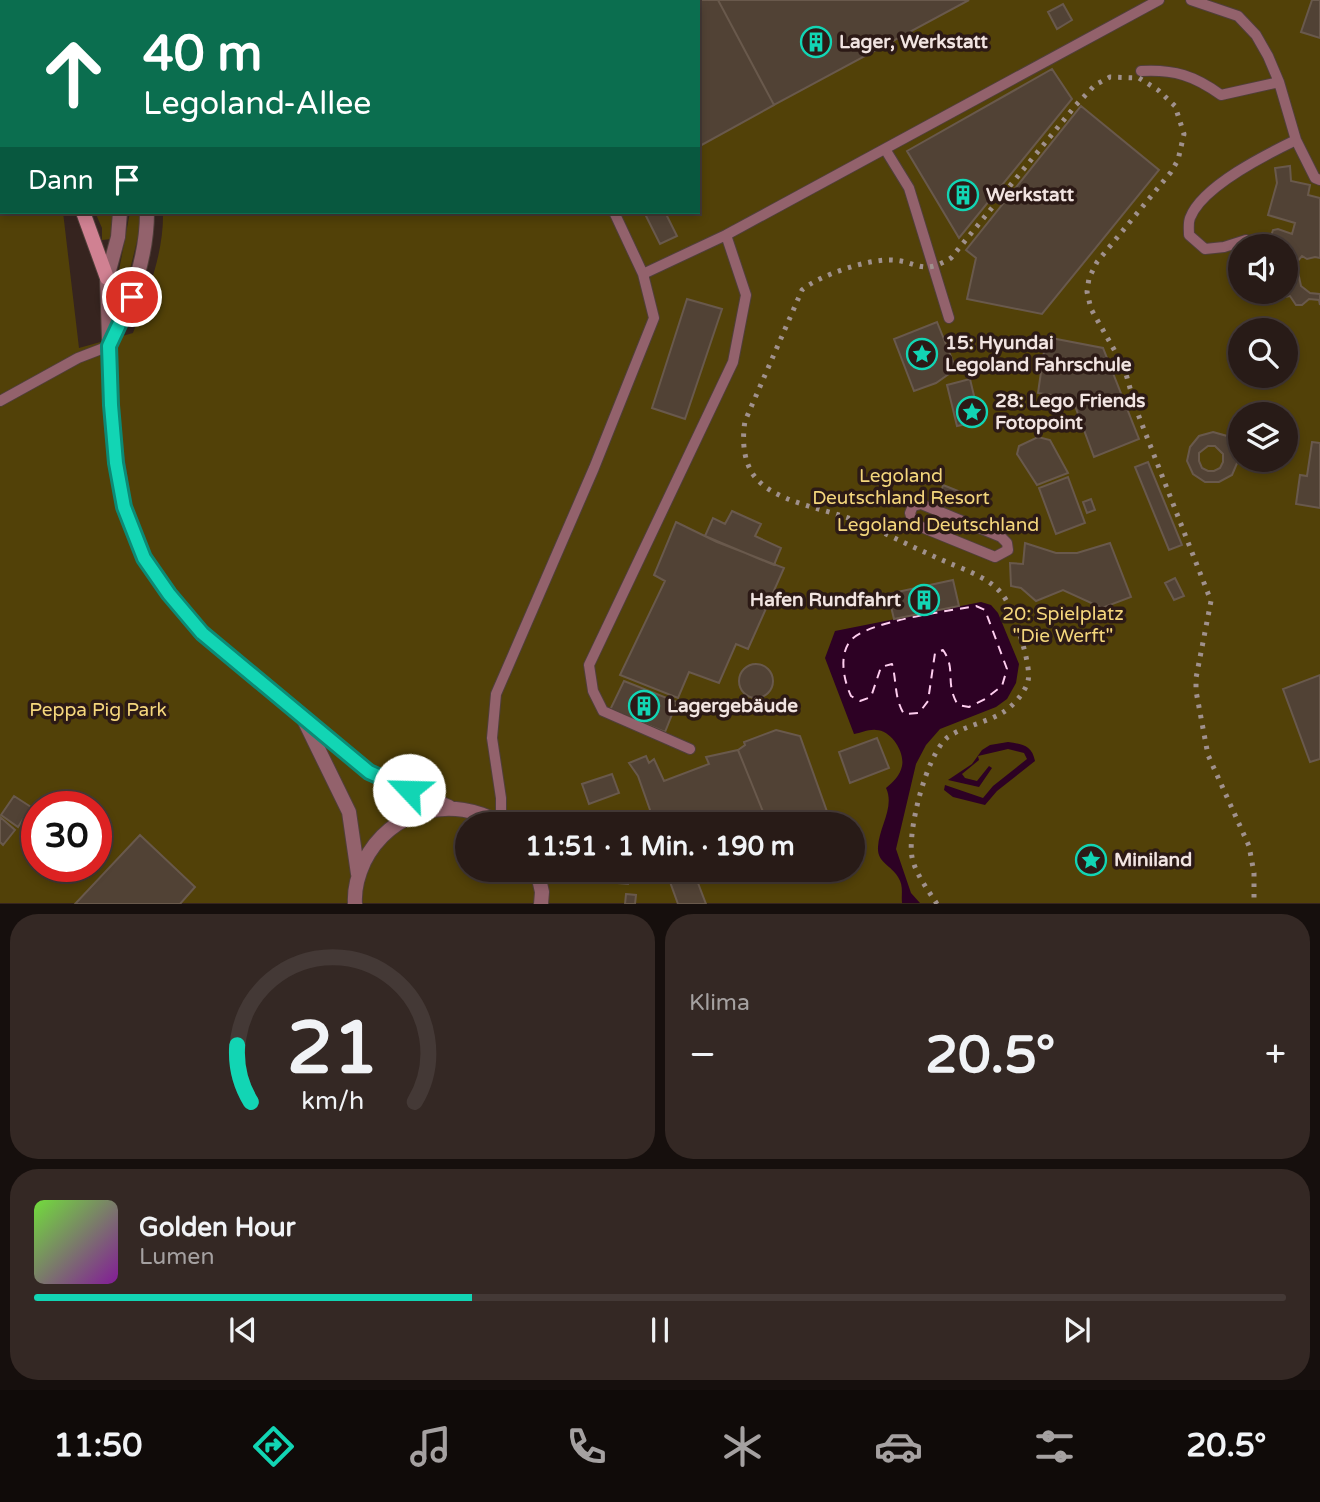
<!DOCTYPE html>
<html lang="de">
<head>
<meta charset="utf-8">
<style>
  body { margin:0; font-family:"Varela Round",sans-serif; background:#342824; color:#f1f3f6; height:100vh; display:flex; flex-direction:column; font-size:26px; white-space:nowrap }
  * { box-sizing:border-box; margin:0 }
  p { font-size:23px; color:#a5a1a1 }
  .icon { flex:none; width:38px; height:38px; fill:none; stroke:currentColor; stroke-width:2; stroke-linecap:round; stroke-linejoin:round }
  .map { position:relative; height:904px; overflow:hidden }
  .side { display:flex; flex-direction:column; gap:10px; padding:10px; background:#160f0d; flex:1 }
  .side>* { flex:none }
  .hud { position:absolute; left:0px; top:0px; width:700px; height:214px; box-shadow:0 4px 10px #0003,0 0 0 2px #443936; background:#0b6e4f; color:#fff; overflow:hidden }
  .tools { position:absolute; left:1228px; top:234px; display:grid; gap:14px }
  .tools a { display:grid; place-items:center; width:70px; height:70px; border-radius:50%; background:#281b17; box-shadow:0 4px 10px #0003,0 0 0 2px #443936; font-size:35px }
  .speed { position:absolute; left:21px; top:791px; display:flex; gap:14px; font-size:35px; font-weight:700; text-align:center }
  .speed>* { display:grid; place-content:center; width:91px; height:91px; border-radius:50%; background:#281b17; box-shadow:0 4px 10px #0003,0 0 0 2px #443936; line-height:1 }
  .speed .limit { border:10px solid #d22; background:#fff; color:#111 }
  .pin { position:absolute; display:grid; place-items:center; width:60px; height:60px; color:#fff; margin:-30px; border:4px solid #fff; border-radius:50%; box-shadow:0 2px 7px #0007 }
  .me { position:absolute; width:77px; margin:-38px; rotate:294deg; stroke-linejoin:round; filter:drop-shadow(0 0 5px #0008) }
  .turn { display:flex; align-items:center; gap:24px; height:147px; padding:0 28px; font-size:32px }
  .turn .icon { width:91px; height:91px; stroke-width:2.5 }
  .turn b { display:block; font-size:49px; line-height:60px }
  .then { display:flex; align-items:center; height:66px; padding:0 28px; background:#0003; gap:14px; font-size:26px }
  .big { font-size:52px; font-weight:700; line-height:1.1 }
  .side .card { flex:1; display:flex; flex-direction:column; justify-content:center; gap:10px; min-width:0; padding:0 24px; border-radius:28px; background:#342824 }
  .side .dial { align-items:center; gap:0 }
  .dial svg { height:182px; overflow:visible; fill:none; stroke:#443936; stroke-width:7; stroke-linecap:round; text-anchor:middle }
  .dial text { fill:#f1f3f6; stroke:none }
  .song { display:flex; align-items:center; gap:21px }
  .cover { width:84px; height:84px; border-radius:10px; background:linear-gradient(135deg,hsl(100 70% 55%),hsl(290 70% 35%)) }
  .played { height:7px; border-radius:4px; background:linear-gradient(90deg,#12d5b4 35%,#443936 35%) }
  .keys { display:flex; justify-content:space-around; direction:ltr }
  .heat { display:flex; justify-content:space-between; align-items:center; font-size:38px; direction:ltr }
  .side .tiles { flex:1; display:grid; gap:10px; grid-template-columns:1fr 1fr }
  .card:last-child { grid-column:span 2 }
  .trip { position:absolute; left:455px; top:812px; width:410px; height:70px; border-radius:35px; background:#281b17; box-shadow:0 4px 10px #0003,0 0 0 2px #443936; font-weight:700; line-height:70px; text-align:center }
  .menu { display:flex; height:112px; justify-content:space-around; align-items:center; background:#100b09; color:#a5a1a1 }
  .menu .icon { width:49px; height:49px }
  .menu .active { color:#12d5b4 }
  .menu b { font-size:32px; color:#f1f3f6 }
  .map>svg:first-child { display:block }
  .green { fill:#524108; fill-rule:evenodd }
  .water { fill:#2d0124 }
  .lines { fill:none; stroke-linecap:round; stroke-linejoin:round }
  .ferry { stroke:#feceef; stroke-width:2; stroke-dasharray:9 7; stroke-linecap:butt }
  .building { fill:#514235; stroke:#69594c; stroke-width:2; fill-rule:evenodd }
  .lane-casing { stroke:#503f3a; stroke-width:12 }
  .street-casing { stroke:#503f3a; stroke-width:16 }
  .secondary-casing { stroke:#503f3a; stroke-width:16 }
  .lane { stroke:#93626c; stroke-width:10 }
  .street { stroke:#93626c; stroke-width:14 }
  .secondary { stroke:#d08192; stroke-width:14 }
  .rail { stroke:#a0918d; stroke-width:5; stroke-dasharray:3.5 7; stroke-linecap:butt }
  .route-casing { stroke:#0c8a75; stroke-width:18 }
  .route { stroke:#12d5b4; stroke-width:12 }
  .labels { text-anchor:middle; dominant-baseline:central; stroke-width:7; stroke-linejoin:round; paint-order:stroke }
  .poi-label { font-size:19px; font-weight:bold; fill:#f1e4e1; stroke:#2c1a16; text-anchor:start }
  .park-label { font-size:19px; fill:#f4d67c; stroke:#2c1a16 }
</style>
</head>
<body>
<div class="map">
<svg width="1320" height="904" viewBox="0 0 1320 904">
  <rect width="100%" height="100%" fill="#36241f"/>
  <path class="green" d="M21,0H150V2H20Z
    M216,0H1320V903H0V148L2,212H63L79,348L133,333C147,294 164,254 163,212H698V2ZM1241,247H1286V292H1241ZM1241,331H1286V376H1241ZM1241,415H1286V460H1241ZM37,807H96V866H37ZM467,824H852V870H467Z
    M95,212H115L112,239L102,240V228Z
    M130,212H142V221L121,306L114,304V297Z"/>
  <path class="water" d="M981,602L991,605L998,613L1019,664L1016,683L1007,699L996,707L940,729L926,745L916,764L896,849L911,893L920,903H902C901,894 904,886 898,877C891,865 877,863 878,847C879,827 895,807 886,788C893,782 900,776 902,766C905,752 891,730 876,730C869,729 861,733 854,734L825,658L835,631Z
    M1008,742C1022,744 1032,745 1035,761L997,791L985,805L953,797L944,790L945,785L983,798L993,786L1027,759L1024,753L1008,749L978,756L979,760L962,774L965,778L977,781L989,766L992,768L979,787L948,780L972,764L982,750L990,745Z"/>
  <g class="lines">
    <path class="ferry" d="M976,606L985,610L1007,669L1002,686L985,699L969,707L958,705C944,682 957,670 943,650L935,653L928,701L919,713L904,714C894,698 897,682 892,664L881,667L871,697L860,701L851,696C844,681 838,655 851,640C869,621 948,611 976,606Z"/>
  </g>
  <path class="building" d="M693,0H718L774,105L698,147V2H689Z
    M718,0H969L774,105Z
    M1312,0H1320V38L1301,32Z
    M1063,4L1072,20L1057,29L1048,12Z
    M1052,69L1072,99L959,238L907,151Z
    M1081,106L1159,170L1042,314L967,299L976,258L966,250Z
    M1290,166L1291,181L1310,185L1308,195L1320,198V258L1315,257L1307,259L1302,256L1296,263L1301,286L1310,293L1320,294V305L1319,300L1309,299L1302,305H1296L1290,296L1263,301L1261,292H1286V247H1268L1281,244L1271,236L1273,230L1278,229L1292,234L1295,223L1268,215L1277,183L1275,168Z
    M650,212H665L677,236L660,244L645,214Z
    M687,299L722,309L685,419L652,408Z
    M937,322L956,369L936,383L914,391L894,339Z
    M1046,337L1103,348L1139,439L1094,457L1072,398L1038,393Z
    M970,379L980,421L957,426L947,385Z
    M1213,432L1227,436L1236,447L1238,461L1232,475L1219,482H1205L1193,474L1187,461L1190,447L1199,436ZM1208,446H1215L1223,454V462L1220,468L1214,471H1208L1202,468L1199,461V453Z
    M1038,437L1050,440L1068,473L1037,485L1017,454L1019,446Z
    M1312,442L1320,443V508L1296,504L1300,475L1307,476Z
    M1148,462L1182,545L1169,550L1135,467Z
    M1068,477L1085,523L1056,534L1039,488Z
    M943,485L971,496L968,506L940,496Z
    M1091,499L1095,510L1087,513L1083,502Z
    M732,511L761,524L755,536L781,548L774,565L705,536L713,518L725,524Z
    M676,522L717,542L784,568L748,649L736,644L719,683L689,672L678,698L620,675L665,581L654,575Z
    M1025,543L1056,553H1077L1110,543L1131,597L1102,608L1063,590L1036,601L1021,588L1011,586L1010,563L1023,564Z
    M1175,578L1184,596L1174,600L1165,583Z
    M953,580L959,606L894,619L888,594Z
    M739 681a17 17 0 1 1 34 0a17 17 0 1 1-34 0Z
    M1320,675V759L1310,762L1283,689Z
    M624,681L677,702L665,732L610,710Z
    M776,730L800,736L829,817L836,815L839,824H768L738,750L745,745L744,742Z
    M877,738L889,768L850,783L839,752Z
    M738,750L768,824H655L638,776L629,763L646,756L649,763L654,759L664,781L709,764L706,757Z
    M612,774L619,793L589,804L582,784Z
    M14,796L31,807L18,827L1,815Z
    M0,817L15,830L3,845L0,842Z
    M140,835L195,887L180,904H75Z
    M672,870H694L675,877Z
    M693,870L706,904H678L669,879Z
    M619,873L629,874L628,884L618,883Z
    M626,894L636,895L635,904H625Z"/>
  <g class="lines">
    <g class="lane-casing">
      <path id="lane" d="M1191,0L1238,16L1256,35L1268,56L1279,82L1296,140L1315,178L1320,180
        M1141,71C1174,69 1195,76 1221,95L1279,82
        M885,149L909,188L949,318
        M1249,247L1246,240L1224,247L1205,249L1189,235C1189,230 1188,223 1190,218C1202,186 1267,154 1296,140
        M643,274L726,235L1159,0
        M0,401L78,358L109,346
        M921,504L1001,537L1007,543L1008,550L995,557L919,526L912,520L910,513L913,506Z
        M690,749L603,711L593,691L589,665L733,362L746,295L726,235
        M501,823V798L492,738L496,694L594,468L654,318L643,274L614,212"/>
    </g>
    <g class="street-casing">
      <path id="street" d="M175,2L177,0
        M120,212L118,237L107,278L112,428L124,507L144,558L169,594L202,633L369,772L449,807
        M111,341C131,300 147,258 147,212
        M305,722L349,812L358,874
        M537,870L542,892L541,904
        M355,904C354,889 358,875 364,862C390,809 453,794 502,824"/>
    </g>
    <g class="secondary-casing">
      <path id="secondary" d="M165,0L166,2
        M529,0L530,2
        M5,2L6,0
        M2,17V30
        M0,81L2,80
        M0,133H2
        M83,212L107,278"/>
    </g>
    <use href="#lane" class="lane"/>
    <use href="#street" class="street"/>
    <use href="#secondary" class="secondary"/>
    <path class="rail" d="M937,904C928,890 915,873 912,857C907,831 927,753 948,737C964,726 985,723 1002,713C1012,707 1025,693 1028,681C1032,665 1014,614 1006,600C995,580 968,571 949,563C916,549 884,532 851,519C822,508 775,502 755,477C743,462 742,439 745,421L802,290C820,275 865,260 889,260C918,260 920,277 951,258L1076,105L1095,85L1110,77L1139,78L1158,90L1175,106L1184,134L1178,160L1171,172L1097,262L1089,278L1087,292L1091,309L1124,367L1136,409L1211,601L1196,678V691L1208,755L1249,846L1254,873V904"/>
  </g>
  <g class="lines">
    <g class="route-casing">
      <path id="route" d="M132,297L109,346L111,405L116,463L124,507L144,558L169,594L202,633L369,772L409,790"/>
    </g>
    <use href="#route" class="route"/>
  </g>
  <defs>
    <g id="building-ring" transform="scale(1.575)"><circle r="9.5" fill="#2c1a16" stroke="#12d5b4" stroke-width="1.5"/><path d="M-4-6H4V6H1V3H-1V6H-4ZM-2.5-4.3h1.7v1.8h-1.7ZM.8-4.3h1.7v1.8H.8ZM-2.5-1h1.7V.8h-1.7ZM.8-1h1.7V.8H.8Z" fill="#12d5b4"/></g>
    <g id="sight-ring" transform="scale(1.575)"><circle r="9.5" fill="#2c1a16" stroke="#12d5b4" stroke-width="1.5"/><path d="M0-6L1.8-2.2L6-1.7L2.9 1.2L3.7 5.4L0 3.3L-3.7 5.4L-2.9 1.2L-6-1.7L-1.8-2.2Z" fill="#12d5b4"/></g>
  </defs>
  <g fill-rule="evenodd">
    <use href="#building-ring" x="816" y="42"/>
    <use href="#building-ring" x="963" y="195"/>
    <use href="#sight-ring" x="922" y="354"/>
    <use href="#sight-ring" x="972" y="412"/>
    <use href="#building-ring" x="924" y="600"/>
    <use href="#building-ring" x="644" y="706"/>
    <use href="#sight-ring" x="1091" y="860"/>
  </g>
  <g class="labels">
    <g class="poi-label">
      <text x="839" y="42">Lager, Werkstatt</text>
      <text x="986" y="195">Werkstatt</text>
      <text x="945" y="343">15: Hyundai<tspan x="945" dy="22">Legoland Fahrschule</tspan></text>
      <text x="995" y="401">28: Lego Friends<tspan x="995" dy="22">Fotopoint</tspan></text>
      <text x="901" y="600" text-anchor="end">Hafen Rundfahrt</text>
      <text x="667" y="706">Lagergebäude</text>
      <text x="1114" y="860">Miniland</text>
    </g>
    <g class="park-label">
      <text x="901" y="476">Legoland<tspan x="901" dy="22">Deutschland Resort</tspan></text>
      <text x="938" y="525">Legoland Deutschland</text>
      <text x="1063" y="614">20: Spielplatz<tspan x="1063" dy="22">"Die Werft"</tspan></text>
      <text x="98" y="710">Peppa Pig Park</text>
    </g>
  </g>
</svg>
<div class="tools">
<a><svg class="icon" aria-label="sound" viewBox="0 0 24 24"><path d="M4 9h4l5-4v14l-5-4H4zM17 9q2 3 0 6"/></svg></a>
<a><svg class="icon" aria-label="search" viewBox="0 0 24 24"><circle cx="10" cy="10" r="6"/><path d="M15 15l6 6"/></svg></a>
<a><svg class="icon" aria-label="layers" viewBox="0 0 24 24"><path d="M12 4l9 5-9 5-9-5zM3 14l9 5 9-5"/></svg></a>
</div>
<div class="speed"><div class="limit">30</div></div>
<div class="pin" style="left:132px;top:297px;background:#d93025"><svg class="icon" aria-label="arrive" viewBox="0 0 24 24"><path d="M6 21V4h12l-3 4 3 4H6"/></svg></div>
<svg class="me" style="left:409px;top:790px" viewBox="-20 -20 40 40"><circle r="19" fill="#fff"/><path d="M0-13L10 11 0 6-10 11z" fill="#12d5b4"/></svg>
<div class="trip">11:51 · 1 Min. · 190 m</div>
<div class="hud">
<div class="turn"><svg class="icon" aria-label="ahead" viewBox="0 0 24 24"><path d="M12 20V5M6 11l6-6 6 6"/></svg><div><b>40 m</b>Legoland-Allee</div></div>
<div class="then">Dann<svg class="icon" aria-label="arrive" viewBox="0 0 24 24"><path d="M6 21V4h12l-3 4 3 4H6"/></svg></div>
</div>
</div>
<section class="side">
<div class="tiles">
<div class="card dial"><svg viewBox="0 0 100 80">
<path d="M14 69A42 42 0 1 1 86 69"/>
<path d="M14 69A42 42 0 0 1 8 44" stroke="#12d5b4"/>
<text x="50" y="56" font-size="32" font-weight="700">21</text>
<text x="50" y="72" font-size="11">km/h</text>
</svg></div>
<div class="card"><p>Klima</p>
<div class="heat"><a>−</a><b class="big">20.5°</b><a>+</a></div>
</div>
<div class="card">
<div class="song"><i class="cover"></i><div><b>Golden Hour</b><p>Lumen</p></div></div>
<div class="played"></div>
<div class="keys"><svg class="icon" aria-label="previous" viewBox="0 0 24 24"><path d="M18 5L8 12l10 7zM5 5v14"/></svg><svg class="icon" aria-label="pause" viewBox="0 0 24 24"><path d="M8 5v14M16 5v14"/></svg><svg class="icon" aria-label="next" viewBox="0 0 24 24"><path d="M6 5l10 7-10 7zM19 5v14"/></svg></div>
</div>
</div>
</section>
<nav class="menu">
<b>11:50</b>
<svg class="icon active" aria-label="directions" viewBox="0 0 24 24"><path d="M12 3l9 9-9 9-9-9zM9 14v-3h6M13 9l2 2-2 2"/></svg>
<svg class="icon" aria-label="music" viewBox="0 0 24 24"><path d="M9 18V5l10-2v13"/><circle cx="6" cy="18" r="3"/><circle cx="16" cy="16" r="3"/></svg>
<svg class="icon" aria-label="phone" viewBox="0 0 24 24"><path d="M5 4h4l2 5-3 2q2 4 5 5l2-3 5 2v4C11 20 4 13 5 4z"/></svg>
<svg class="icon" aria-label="climate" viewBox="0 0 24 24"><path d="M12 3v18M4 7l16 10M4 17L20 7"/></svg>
<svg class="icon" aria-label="car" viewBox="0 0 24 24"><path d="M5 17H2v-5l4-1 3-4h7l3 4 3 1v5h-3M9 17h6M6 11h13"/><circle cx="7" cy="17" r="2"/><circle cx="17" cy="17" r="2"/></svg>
<svg class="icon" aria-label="filters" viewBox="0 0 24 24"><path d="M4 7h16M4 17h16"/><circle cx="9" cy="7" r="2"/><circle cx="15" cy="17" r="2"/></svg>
<b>20.5°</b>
</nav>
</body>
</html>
